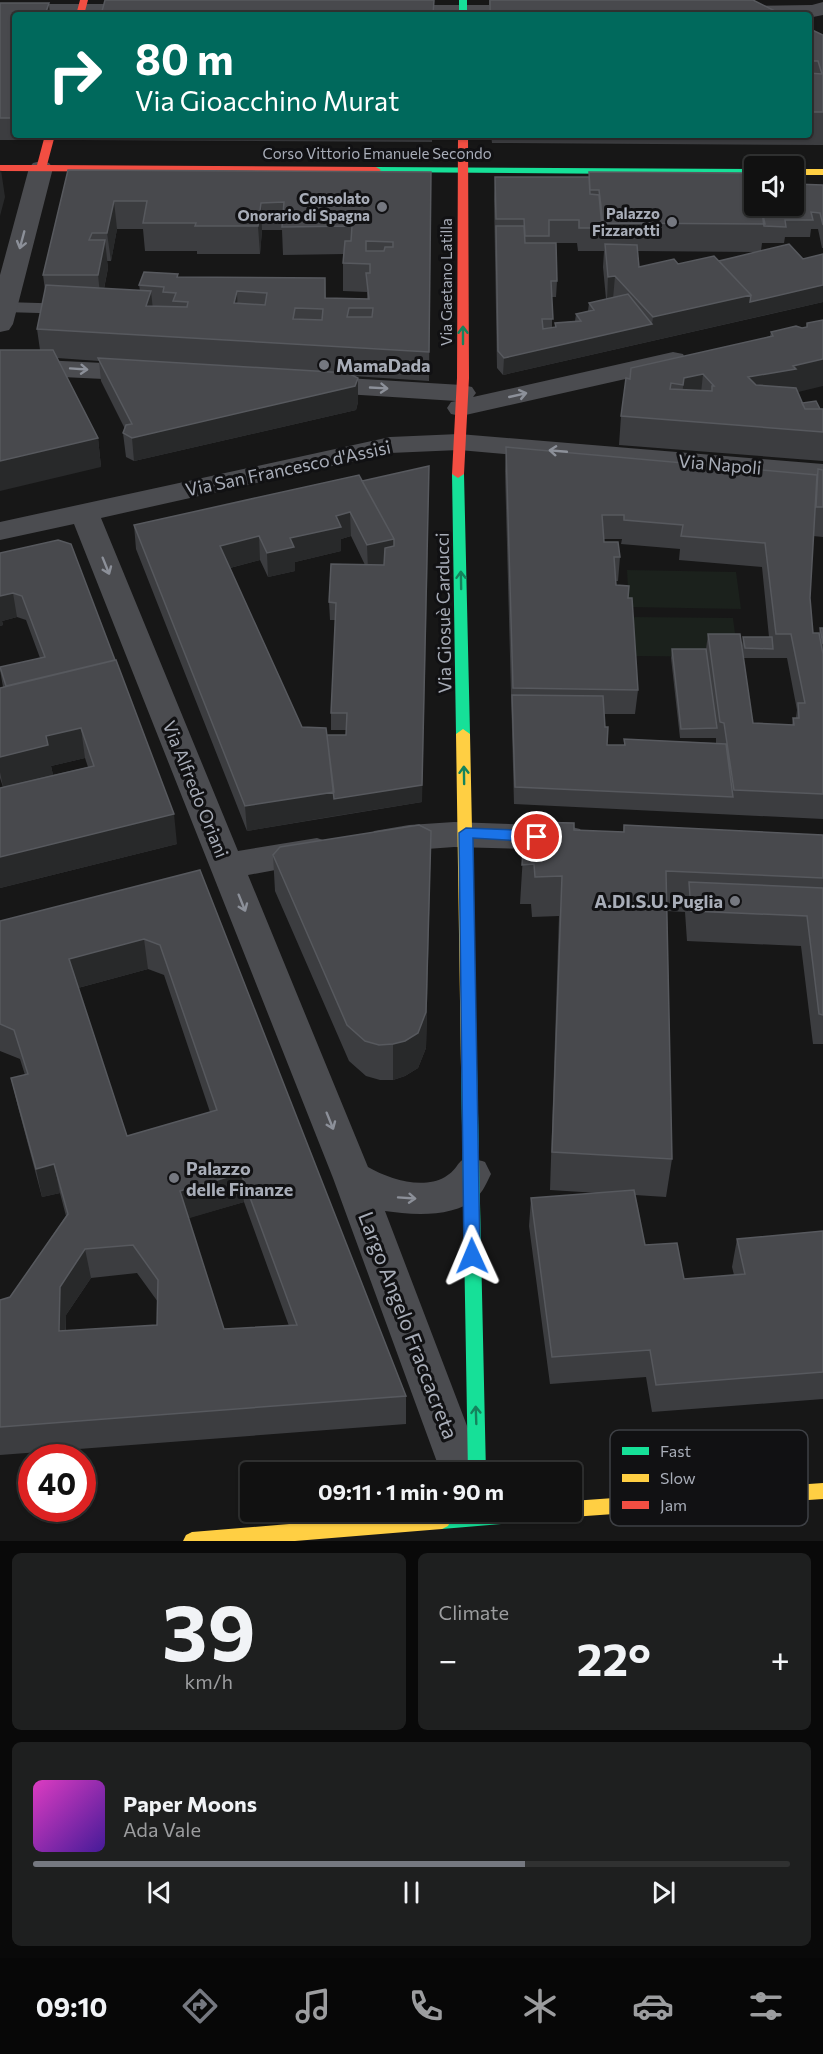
<!DOCTYPE html>
<html lang="en">
<head>
<meta charset="utf-8">
<style>
  body { margin:0; font-family:Commissioner,sans-serif; background:#1e1f1f; color:#f1f3f6; height:100vh; display:flex; flex-direction:column; font-size:22px; white-space:nowrap }
  * { box-sizing:border-box; margin:0 }
  p { font-size:20px; color:#9c9d9f }
  .icon { flex:none; width:33px; height:33px; fill:none; stroke:currentColor; stroke-width:2; stroke-linecap:round; stroke-linejoin:round }
  .map { position:relative; height:1541px; overflow:hidden }
  .drawer { display:flex; flex-direction:column; gap:12px; padding:12px; background:#090909; flex:1 }
  .drawer>* { flex:none }
  .guide { position:absolute; left:12px; top:12px; width:800px; height:126px; border-radius:6px; box-shadow:0 2px 4px #0004,0 0 0 2px #303131; background:#00695c; color:#fff; overflow:hidden }
  .buttons { position:absolute; left:744px; top:156px; display:grid; gap:12px }
  .buttons a { display:grid; place-items:center; width:60px; height:60px; border-radius:6px; background:#111; box-shadow:0 2px 4px #0004,0 0 0 2px #303131; font-size:30px }
  .speed { position:absolute; left:18px; top:1444px; display:flex; gap:12px; font-size:30px; font-weight:700; text-align:center }
  .speed>* { display:grid; place-content:center; width:78px; height:78px; border-radius:50%; background:#111; box-shadow:0 2px 4px #0004,0 0 0 2px #303131; line-height:1 }
  .speed .limit { border:9px solid #d22; background:#fff; color:#111 }
  .pin { position:absolute; display:grid; place-items:center; width:51px; height:51px; color:#fff; margin:-26px; border:3px solid #fff; border-radius:50%; box-shadow:0 2px 6px #0007 }
  .me { position:absolute; width:66px; margin:-33px; rotate:359deg; stroke-linejoin:round; filter:drop-shadow(0 0 4px #0008) }
  .turn { display:flex; align-items:center; gap:21px; height:126px; padding:0 24px; font-size:27px }
  .turn .icon { width:78px; height:78px; stroke-width:2.5 }
  .turn b { display:block; font-size:42px; line-height:51px }
  .big { font-size:45px; font-weight:700; line-height:1.1 }
  .drawer .tile { flex:1; display:flex; flex-direction:column; justify-content:center; gap:9px; min-width:0; padding:0 21px; border-radius:9px; background:#1e1f1f }
  .drawer .dial { align-items:center; gap:0 }
  .dial b { font-size:78px; line-height:1 }
  .song { display:flex; align-items:center; gap:18px }
  .cover { width:72px; height:72px; border-radius:9px; background:linear-gradient(135deg,hsl(310 70% 55%),hsl(260 70% 35%)) }
  .played { height:6px; border-radius:3px; background:linear-gradient(90deg,#757880 65%,#303131 65%) }
  .keys { display:flex; justify-content:space-around; direction:ltr }
  .heat { display:flex; justify-content:space-between; align-items:center; font-size:33px; direction:ltr }
  .drawer .tiles { flex:1; display:grid; gap:12px; grid-template-columns:1fr 1fr }
  .tile:last-child { grid-column:span 2 }
  .trip { position:absolute; left:240px; top:1462px; width:342px; height:60px; border-radius:6px; background:#111; box-shadow:0 2px 4px #0004,0 0 0 2px #303131; font-weight:700; line-height:60px; text-align:center }
  .tab-bar { display:flex; height:96px; justify-content:space-around; align-items:center; background:#070707; color:#9c9d9f }
  .tab-bar .icon { width:42px; height:42px }
  .tab-bar .active { color:#757880 }
  .tab-bar b { font-size:27px; color:#f1f3f6 }
  .map>svg:first-child { display:block }
  .green { fill:#1b211c }
  .lines { fill:none; stroke-linecap:round; stroke-linejoin:round }
  .lane { fill:#4b4c50; fill-rule:evenodd }
  .street { fill:#4b4c50; fill-rule:evenodd }
  .fast { fill:#16e098; fill-rule:evenodd }
  .slow { fill:#ffcf43; fill-rule:evenodd }
  .jam { fill:#f24e42; fill-rule:evenodd }
  .wall { fill:#3c3d40; fill-rule:evenodd }
  .shaded-wall { fill:#28292a }
  .building { fill:#48494d; stroke:#57595e; stroke-width:1.5; fill-rule:evenodd }
  .oneway { stroke:#8c9099 }
  .oneway2 { stroke:#14835c }
  .route { fill:#1a73e8; stroke:#114b97; stroke-width:1.5 }
  .poi-dot { fill:#757880; stroke:#111113; stroke-width:2 }
  .labels { text-anchor:middle; dominant-baseline:central; stroke-width:6; stroke-linejoin:round; paint-order:stroke }
  .far-street-label { font-size:15px; fill:#a8adb8; stroke:#111113 }
  .far-poi-label { font-size:15px; font-weight:bold; fill:#a8adb8; stroke:#111113; text-anchor:end }
  .poi-label { font-size:18px; font-weight:bold; fill:#a8adb8; stroke:#111113; text-anchor:start }
  .street-label { font-size:18px; fill:#a8adb8; stroke:#111113 }
  .near-street-label { font-size:21px; fill:#a8adb8; stroke:#111113 }
  .key { fill:#111113; stroke:#3e4045; stroke-width:1.5 }
  .key-label { font-size:16px; fill:#a8adb8 }
</style>
</head>
<body>
<div class="map">
<svg width="823" height="1541" viewBox="0 0 823 1541">
  <rect width="100%" height="100%" fill="#171717"/>
  <path class="green" d="M627,570L736,572L741,609L629,607Z
    M633,617L733,618L738,657L636,656Z"/>
  <g class="lines">
    <path class="lane" d="M4,302L73,304L79,305L82,309L79,313L73,314L4,312L0,311V303Z"/>
    <path class="street" d="M823,2V15L808,18V15H725L723,13L726,8L734,6L812,5Z
      M0,4H148L156,5L159,10L154,15L0,16Z
      M389,5H532L540,7L543,12L541,15H380L378,12L381,7Z
      M41,161L49,163L53,168L13,324L9,330L0,332V275L29,168L33,163Z
      M673,352L683,354L686,360L683,366L461,416L451,414L447,408L451,402L456,401L313,392L303,390L299,384L303,378L313,376L462,385L472,387L476,393L473,397Z
      M0,358L145,365L155,367L159,373L155,379L145,381L0,374Z
      M459,434L823,464V482L459,450L390,453L101,518L238,851L317,838L329,842L334,851L329,860L248,875L368,1167C389,1179 422,1190 445,1177C464,1166 454,1152 485,1162L491,1174C487,1182 483,1192 476,1198C454,1218 412,1215 385,1211L485,1473H441L333,1178L74,524L0,540V522L390,437Z
      M454,822L568,826L580,829L585,838L580,847L568,850L454,847L386,852L374,849L369,840L374,831L409,825Z"/>
    <path class="fast" d="M459,0H467V15H459Z
      M376,167L754,169V175L373,172L371,170Z
      M458,470L464,474L470,734L463,739L456,734L452,474Z
      M469,1062L474,1064L477,1068L486,1473H468L461,1068L464,1064Z
      M441,1512H546L543,1518L537,1521L442,1529L436,1526L433,1520L436,1514Z"/>
    <path class="slow" d="M794,169H823V175H794Z
      M463,729L470,734L477,1068L474,1072L469,1074L464,1072L461,1068L456,734Z
      M823,1483V1499L572,1517L564,1512H572V1501Z
      M435,1512L448,1514L451,1520L448,1526L442,1529L295,1541H183L186,1535L192,1532Z"/>
    <path class="jam" d="M80,0H88L84,15H76Z
      M45,135H55L47,165L376,167L381,170L376,173L0,171V165H37Z
      M458,135H468L469,378L464,474L458,478L452,474L457,378Z"/>
  </g>
  <path class="wall" d="M489,0H810H753L783,15H489Z
    M0,3L15,15V135H28L27,140H0Z
    M808,28L823,35V145L492,143L491,135H808Z
    M81,135H432V142L81,140Z
    M68,170L431,172L429,381L353,376L358,402L356,410L134,461L126,457L123,433L125,429L101,381L99,361L57,358L98,438L101,467L40,350L37,329L45,290L43,275ZM117,229H143L145,251H197V254H260L262,230H282L283,255L344,254L343,263V291L367,292V299L326,298L325,278L178,277L139,285L140,291L104,289L108,268L107,261H111Z
    M589,172L748,184L823,185V248H822L818,229H811L810,237H785L784,243H762L761,251L803,259L823,254V302L503,375L497,368L494,199L495,177H589ZM556,243H577L578,251H604L603,267L606,299L589,303L588,311L576,314L575,321L555,323V327L552,328V297H556L557,281ZM637,251L756,252L719,261L639,267Z
    M771,332L802,403L823,409V461L619,445L621,416L630,379L770,336Z
    M506,447L817,475L818,469L823,470V537L813,536L810,598L813,633H819L820,628H823V819L514,804L505,471ZM604,539H622L621,544L680,549L679,560L762,567L769,637H743L742,646L743,658H787L797,710L796,718H793L792,725L753,723L708,634L706,649H672L671,658L680,738H716V743L624,739V745H607L604,714H635L638,690L628,598L616,585V581H618L620,557L604,542Z
    M359,475L422,802L247,831L136,549L134,525ZM351,536L365,565L329,602L330,620H336L331,713V730H346V735H327L302,727L230,568L260,560L268,577L295,571V562L341,551V539Z
    M0,553L177,844L0,888V788L3,787L0,778V688L3,687L0,670L40,658L26,620L17,617L2,621L3,625L0,626ZM85,758L88,767L53,775L51,766Z
    M525,822L574,830L623,832L624,825L823,835V1044H813L801,946L687,941L685,912L667,911L672,1159L666,1197L635,1195L645,1245L684,1279L734,1275L732,1267L737,1239L823,1231V1399L652,1412L646,1377L550,1384L529,1226L531,1198L598,1193L550,1190L559,916L532,917L531,904H520Z
    M431,831L426,1048L418,1068L405,1076L393,1080H380L366,1076L349,1061L275,891L273,855Z
    M200,870L406,1396V1424L0,1455V1300L10,1297L66,1216L60,1193L42,1197L18,1107L11,1078L25,1075L20,1059L0,1051V921ZM148,969L164,975L210,1112L127,1136L78,988ZM244,1202L289,1326L224,1329L188,1218ZM137,1273L158,1302L157,1325L66,1331V1315L91,1278Z"/>
  <path class="shaded-wall" d="M49,3L50,15H45Z
    M1,170L5,197L0,216V173Z
    M114,201L117,229L111,261L107,233Z
    M261,203L262,230L260,254L258,226Z
    M105,240L108,268L101,303L98,275Z
    M615,276L613,299L607,300L608,277Z
    M823,285V302L748,319L750,302Z
    M151,291L154,320L146,306Z
    M237,291L238,319L234,303Z
    M751,295L748,319L503,375L504,358L652,324L653,317Z
    M823,359V386L744,405L748,377Z
    M703,374L700,403L680,414L684,378Z
    M358,378V402L356,410L134,461L132,438Z
    M98,438L101,467L0,491V461Z
    M350,512L351,536L341,539V551L295,562V571L268,577L267,553L290,538L336,516Z
    M259,536L260,560L222,570L220,546Z
    M394,539V563L368,570L367,545Z
    M428,551L422,802L335,816L334,799Z
    M13,593L17,617L2,621L3,625L0,626V596Z
    M81,728L85,758L51,766L53,775L3,787L0,772V757L46,736Z
    M334,792L335,816L247,831L245,806Z
    M174,814L177,844L0,888V857Z
    M431,831L426,1048L418,1068L405,1076L393,1080V1044Z
    M144,939L148,969L74,989L69,959Z
    M54,1164L60,1193L42,1197L36,1169Z
    M241,1173L244,1202L183,1220L180,1191Z
    M85,1249L91,1278L66,1315L65,1359L59,1331L60,1287Z"/>
  <path class="building" d="M105,0H434L433,15H101Z
    M490,0H753L783,15H594L593,12L542,11V15H490Z
    M0,3H49L45,15H15V118H0Z
    M808,28L823,35V112H808V73L822,74L818,61H808Z
    M68,170L431,172L429,352L37,329L46,285L151,291L146,306L187,307L188,302L173,301L176,293L163,292L164,287L139,285L144,272L178,274L177,277L325,278V298L369,299L366,273H370V264L343,263L345,241H351L352,226L282,227L284,202L261,203L258,226H195L196,223H143L147,201H114L107,233H92L89,240H105L98,275H43ZM366,241L393,242V247H385L384,251H366ZM237,291L267,293L265,305L234,303ZM295,308L323,309L322,320L293,319ZM349,308H373L372,317H347Z
    M589,172L746,173L751,198L754,199V206H761L765,224L603,223L599,190H590Z
    M495,177H589L590,194L599,195L602,228H579V220H549V236H525L524,219H496Z
    M748,184H754V199L751,198Z
    M794,184L823,185V225L820,213L811,212L813,220H785L786,227L764,226L761,206H794Z
    M496,226H524L525,243H556L557,281H551L553,319H542L543,329L556,327L555,323L581,321L576,314L594,310L589,303L628,294L652,324L504,358L498,351Z
    M605,244L637,245L639,267L674,259L678,264L714,256L751,295L653,317L615,276L608,277Z
    M789,244L803,259L823,254V285L750,302L751,295L719,261Z
    M823,320V359L793,366L796,369L748,377L756,385L796,388L805,409H823V432L621,416L626,378L630,379L631,368L773,336L771,332L796,326L802,328L807,327V323ZM703,374L714,386H712V391L670,389L671,383L683,385L684,378Z
    M0,350H53L98,438L0,461Z
    M98,358L348,373L358,378L355,386L132,438L123,433L126,425L132,424Z
    M816,401L820,409H805L802,403Z
    M506,447L817,475L810,598L813,633H819L823,654V794L734,790L724,723L720,722L708,634H740L753,723L794,725L793,718H799L798,703H805L791,634H776L765,543L681,536L683,525L624,520V515H602L604,542H618L620,557H614L616,585L629,586L628,598H632L638,690L513,688Z
    M429,466L422,785L334,799L327,735H346L347,713H331L336,603L329,602L331,564L384,565L385,548L394,546V539L362,481Z
    M818,469L823,470V507H816Z
    M359,475L394,539L367,545L350,512L336,516L341,527L290,538L294,547L267,553L259,536L220,546L302,727L326,728L334,792L245,806L134,525Z
    M58,540L71,544L115,660L6,686L0,667L45,657L22,596L13,593L0,596V553Z
    M820,628H823V644Z
    M743,637H772L773,649L745,648Z
    M672,649H706L717,728L681,729Z
    M116,660L174,814L0,857V788L94,766L81,728L46,736L48,745L0,757V688Z
    M512,695L603,696L605,727H608L607,745H625L624,739L726,744L733,797L515,787Z
    M525,822L574,823V830L624,832V825L823,835V878L666,871L672,1159L552,1152L562,876L535,877L534,864L522,865Z
    M419,825L431,831L426,1012L418,1033L405,1041L393,1044L379,1045L365,1041L347,1025L273,855L280,847Z
    M200,870L406,1396L0,1427V1300L10,1297L68,1214L54,1164L36,1169L11,1078L28,1074L14,1030L0,1024V921ZM144,939L160,945L217,1110L127,1136L69,959ZM241,1173L297,1325L224,1329L180,1191ZM133,1245L158,1280L157,1325L59,1331L60,1287L85,1249Z
    M689,882L823,888V1015L819,1014L807,916L691,911Z
    M634,1190L645,1245L677,1243L684,1279L745,1274L737,1239L823,1231V1372L656,1385L650,1350L552,1357L531,1198Z"/>
  <defs><path id="oneway-shaft" d="M-6 0H5M1.5-3L5.5 0L1.5 3" fill="none" stroke-width="1.6" stroke-linecap="round" stroke-linejoin="round" transform="scale(1.5)"/></defs>
  <g class="oneway">
    <use href="#oneway-shaft" transform="translate(22 240) rotate(105)"/>
    <use href="#oneway-shaft" transform="translate(79 369) rotate(4)"/>
    <use href="#oneway-shaft" transform="translate(379 388) rotate(3)"/>
    <use href="#oneway-shaft" transform="translate(518 395) rotate(-13)"/>
    <use href="#oneway-shaft" transform="translate(558 451) rotate(-175)"/>
    <use href="#oneway-shaft" transform="translate(106 566) rotate(68)"/>
    <use href="#oneway-shaft" transform="translate(242 903) rotate(68)"/>
    <use href="#oneway-shaft" transform="translate(330 1121) rotate(68)"/>
    <use href="#oneway-shaft" transform="translate(407 1198) rotate(4)"/>
  </g>
  <g class="oneway2">
    <use href="#oneway-shaft" transform="translate(463 335) rotate(-90)"/>
    <use href="#oneway-shaft" transform="translate(461 580) rotate(-91)"/>
    <use href="#oneway-shaft" transform="translate(464 775) rotate(-91)"/>
    <use href="#oneway-shaft" transform="translate(476 1415) rotate(-92)"/>
  </g>
  <path class="route" d="M466,828L537,831L544,837L537,842L473,838L480,1256L478,1261L472,1263L466,1261L464,1256L459,833Z"/>
  <g class="poi-dot">
    <circle cx="382" cy="207" r="6"/>
    <circle cx="672" cy="222" r="6"/>
    <circle cx="324" cy="365" r="6"/>
    <circle cx="735" cy="901" r="6"/>
    <circle cx="174" cy="1178" r="6"/>
  </g>
  <g class="labels">
    <g class="far-street-label">
      <text x="377" y="153">Corso Vittorio Emanuele Secondo</text>
      <text transform="translate(446 282) rotate(-90)">Via Gaetano Latilla</text>
    </g>
    <g class="far-poi-label">
      <text x="370" y="198">Consolato<tspan x="370" dy="17">Onorario di Spagna</tspan></text>
      <text x="660" y="213">Palazzo<tspan x="660" dy="17">Fizzarotti</tspan></text>
    </g>
    <g class="poi-label">
      <text x="336" y="365">MamaDada</text>
      <text x="723" y="901" text-anchor="end">A.DI.S.U. Puglia</text>
      <text x="186" y="1168">Palazzo<tspan x="186" dy="21">delle Finanze</tspan></text>
    </g>
    <g class="street-label">
      <text transform="translate(720 464) rotate(5)">Via Napoli</text>
      <text transform="translate(288 468) rotate(-12)">Via San Francesco d'Assisi</text>
      <text transform="translate(443 613) rotate(-91)">Via Giosuè Carducci</text>
      <text transform="translate(196 789) rotate(68)">Via Alfredo Oriani</text>
    </g>
    <g class="near-street-label">
      <text transform="translate(409 1325) rotate(69)">Largo Angelo Fraccacreta</text>
    </g>
  </g>
  <rect x="610" y="1430" width="198" height="96" rx="9" class="key"/>
  <rect x="622" y="1447" width="27" height="8" fill="#16e098"/>
  <rect x="622" y="1474" width="27" height="8" fill="#ffcf43"/>
  <rect x="622" y="1501" width="27" height="8" fill="#f24e42"/>
  <g class="key-label">
    <text x="660" y="1457">Fast</text>
    <text x="660" y="1484">Slow</text>
    <text x="660" y="1511">Jam</text>
  </g>
</svg>
<div class="buttons">
<a><svg class="icon" aria-label="sound" viewBox="0 0 24 24"><path d="M4 9h4l5-4v14l-5-4H4zM17 9q2 3 0 6"/></svg></a>
</div>
<div class="speed"><div class="limit">40</div></div>
<div class="pin" style="left:537px;top:837px;background:#d93025"><svg class="icon" aria-label="arrive" viewBox="0 0 24 24"><path d="M6 21V4h12l-3 4 3 4H6"/></svg></div>
<svg class="me" style="left:472px;top:1256px" viewBox="-20 -20 40 40"><path d="M0-17L14 15 0 8-14 15z" fill="#1a73e8" stroke="#fff" stroke-width="4"/></svg>
<div class="trip">09:11 · 1 min · 90 m</div>
<div class="guide">
<div class="turn"><svg class="icon" aria-label="right" viewBox="0 0 24 24"><path d="M7 20v-9h11M14 6l5 5-5 5"/></svg><div><b>80 m</b>Via Gioacchino Murat</div></div>
</div>
</div>
<section class="drawer">
<div class="tiles">
<div class="tile dial"><b>39</b><p>km/h</p></div>
<div class="tile"><p>Climate</p>
<div class="heat"><a>−</a><b class="big">22°</b><a>+</a></div>
</div>
<div class="tile">
<div class="song"><i class="cover"></i><div><b>Paper Moons</b><p>Ada Vale</p></div></div>
<div class="played"></div>
<div class="keys"><svg class="icon" aria-label="previous" viewBox="0 0 24 24"><path d="M18 5L8 12l10 7zM5 5v14"/></svg><svg class="icon" aria-label="pause" viewBox="0 0 24 24"><path d="M8 5v14M16 5v14"/></svg><svg class="icon" aria-label="next" viewBox="0 0 24 24"><path d="M6 5l10 7-10 7zM19 5v14"/></svg></div>
</div>
</div>
</section>
<nav class="tab-bar">
<b>09:10</b>
<svg class="icon active" aria-label="directions" viewBox="0 0 24 24"><path d="M12 3l9 9-9 9-9-9zM9 14v-3h6M13 9l2 2-2 2"/></svg>
<svg class="icon" aria-label="music" viewBox="0 0 24 24"><path d="M9 18V5l10-2v13"/><circle cx="6" cy="18" r="3"/><circle cx="16" cy="16" r="3"/></svg>
<svg class="icon" aria-label="phone" viewBox="0 0 24 24"><path d="M5 4h4l2 5-3 2q2 4 5 5l2-3 5 2v4C11 20 4 13 5 4z"/></svg>
<svg class="icon" aria-label="climate" viewBox="0 0 24 24"><path d="M12 3v18M4 7l16 10M4 17L20 7"/></svg>
<svg class="icon" aria-label="car" viewBox="0 0 24 24"><path d="M5 17H2v-5l4-1 3-4h7l3 4 3 1v5h-3M9 17h6M6 11h13"/><circle cx="7" cy="17" r="2"/><circle cx="17" cy="17" r="2"/></svg>
<svg class="icon" aria-label="filters" viewBox="0 0 24 24"><path d="M4 7h16M4 17h16"/><circle cx="9" cy="7" r="2"/><circle cx="15" cy="17" r="2"/></svg>
</nav>
</body>
</html>
